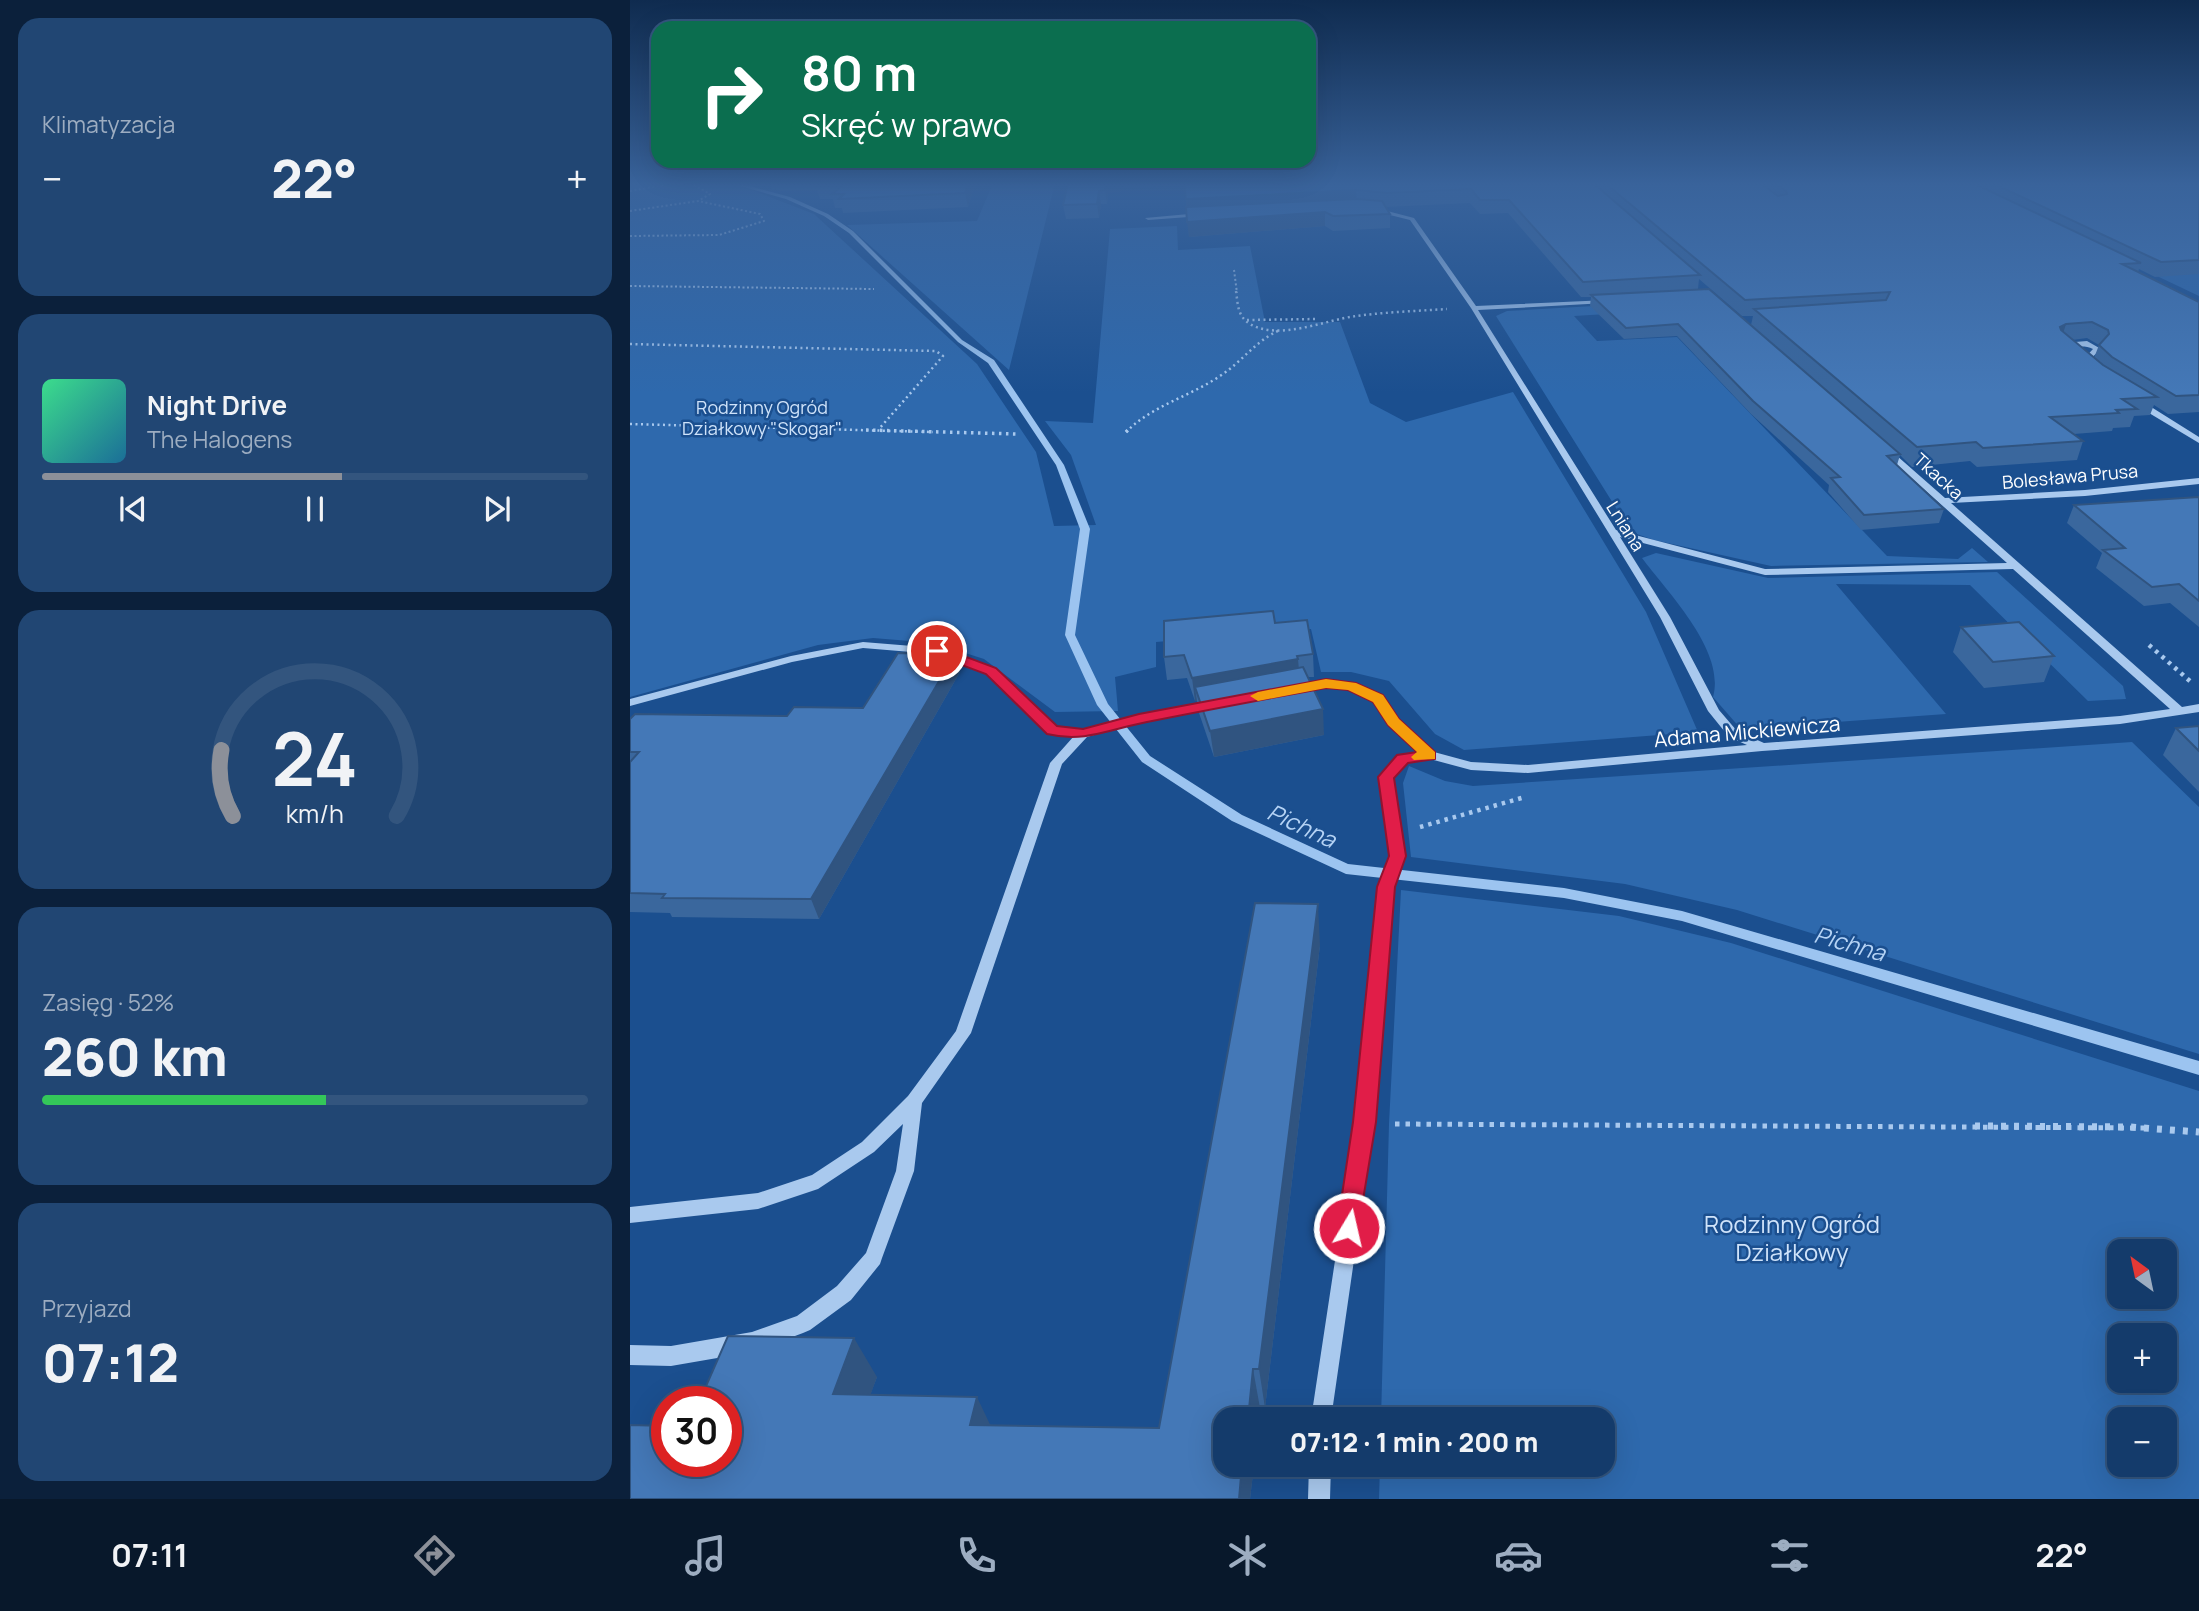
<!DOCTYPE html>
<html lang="pl">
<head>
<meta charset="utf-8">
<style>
  body { margin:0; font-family:Manrope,sans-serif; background:#214673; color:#f1f3f6; height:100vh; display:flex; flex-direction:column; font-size:26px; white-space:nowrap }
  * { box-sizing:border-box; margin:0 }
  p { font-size:23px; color:#9dadc1 }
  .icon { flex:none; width:38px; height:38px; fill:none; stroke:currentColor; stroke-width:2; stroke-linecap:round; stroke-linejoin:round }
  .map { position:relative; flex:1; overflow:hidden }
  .side { display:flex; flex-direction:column; gap:18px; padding:18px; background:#0b203b; width:630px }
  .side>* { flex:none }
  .banner { position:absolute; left:21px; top:21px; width:665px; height:147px; border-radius:21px; box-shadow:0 7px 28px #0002,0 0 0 2px #33557e; background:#0b6e4f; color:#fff; overflow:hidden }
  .needle { width:46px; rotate:327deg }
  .tools { position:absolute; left:1477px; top:1239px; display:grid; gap:14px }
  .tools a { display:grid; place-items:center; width:70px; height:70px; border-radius:14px; background:#143b6b; box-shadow:0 7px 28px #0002,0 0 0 2px #33557e; font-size:35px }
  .speed { position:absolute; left:21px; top:1386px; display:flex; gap:14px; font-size:35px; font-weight:700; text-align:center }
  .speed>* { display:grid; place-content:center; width:91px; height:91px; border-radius:50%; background:#143b6b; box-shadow:0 7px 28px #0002,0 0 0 2px #33557e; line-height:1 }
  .speed .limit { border:10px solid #d22; background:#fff; color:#111 }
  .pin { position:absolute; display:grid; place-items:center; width:60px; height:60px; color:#fff; margin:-30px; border:4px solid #fff; border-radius:50%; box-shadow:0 2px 7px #0007 }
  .me { position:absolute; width:77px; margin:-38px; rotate:9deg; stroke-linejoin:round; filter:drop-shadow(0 0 5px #0008) }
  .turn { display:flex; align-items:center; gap:24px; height:147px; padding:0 35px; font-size:32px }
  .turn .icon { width:91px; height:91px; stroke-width:2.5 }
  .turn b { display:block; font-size:49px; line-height:60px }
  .big { font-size:52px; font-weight:800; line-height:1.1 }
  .side .tile { flex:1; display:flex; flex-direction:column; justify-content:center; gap:10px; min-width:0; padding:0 24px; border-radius:21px; background:#214673 }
  .side .dial { align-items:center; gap:0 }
  .dial svg { height:182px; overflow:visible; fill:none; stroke:#33557e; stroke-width:7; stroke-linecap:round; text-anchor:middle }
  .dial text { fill:#f1f3f6; stroke:none }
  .song { display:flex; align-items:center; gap:21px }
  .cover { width:84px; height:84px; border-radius:10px; background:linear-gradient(135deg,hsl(150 70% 55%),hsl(200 70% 35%)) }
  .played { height:7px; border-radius:4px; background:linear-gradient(90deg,#8c9099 55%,#33557e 55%) }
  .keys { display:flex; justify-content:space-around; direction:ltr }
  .heat { display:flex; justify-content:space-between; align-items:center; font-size:38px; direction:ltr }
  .charge { height:10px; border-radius:5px; background:linear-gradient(90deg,#34c759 52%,#33557e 0) }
  .trip { position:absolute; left:583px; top:1407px; width:402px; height:70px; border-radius:21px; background:#143b6b; box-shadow:0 7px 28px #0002,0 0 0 2px #33557e; font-weight:800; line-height:70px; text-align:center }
  .dock { display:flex; height:112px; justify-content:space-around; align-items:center; background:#08182b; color:#9dadc1 }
  .dock .icon { width:49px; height:49px }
  .dock .active { color:#8c9099 }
  .dock b { font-size:32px; color:#f1f3f6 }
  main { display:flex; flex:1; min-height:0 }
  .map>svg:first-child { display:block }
  .green { fill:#2e69ad; fill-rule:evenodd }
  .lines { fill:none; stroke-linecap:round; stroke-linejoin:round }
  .stream { fill:#9cc4f0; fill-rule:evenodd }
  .path-far5 { stroke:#a9c9ee; stroke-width:2; stroke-dasharray:2 2.5; stroke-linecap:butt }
  .path-far4 { stroke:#a9c9ee; stroke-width:2.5; stroke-dasharray:2 3.5; stroke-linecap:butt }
  .path-far3 { stroke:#a9c9ee; stroke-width:3.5; stroke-dasharray:2.5 4.5; stroke-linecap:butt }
  .path-far2 { stroke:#a9c9ee; stroke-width:4.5; stroke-dasharray:3.5 5; stroke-linecap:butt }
  .path-far1 { stroke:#a9c9ee; stroke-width:5; stroke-dasharray:4.5 6; stroke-linecap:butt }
  .path { stroke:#a9c9ee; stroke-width:7; stroke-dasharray:5 8; stroke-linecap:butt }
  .minor { fill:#a9c9ee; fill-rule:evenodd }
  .wall { fill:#3a679d; fill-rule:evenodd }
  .shaded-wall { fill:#305480 }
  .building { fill:#4478b7; stroke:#305480; stroke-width:2 }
  .route { fill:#e11d48; stroke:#92132f; stroke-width:2 }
  .slow { fill:#f59e0b }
  .labels { text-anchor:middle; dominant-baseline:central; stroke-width:5; stroke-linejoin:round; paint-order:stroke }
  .far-park-label { font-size:18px; fill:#cfe3fa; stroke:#1b4f8f }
  .far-street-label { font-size:18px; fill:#fff; stroke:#1b4f8f }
  .street-label { font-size:21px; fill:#fff; stroke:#1b4f8f }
  .water-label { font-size:23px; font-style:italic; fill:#b5d3f5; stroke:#1b4f8f }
  .near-park-label { font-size:24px; fill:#cfe3fa; stroke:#1b4f8f }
</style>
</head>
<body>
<main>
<section class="side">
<div class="tile"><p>Klimatyzacja</p>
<div class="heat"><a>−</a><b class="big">22°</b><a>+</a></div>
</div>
<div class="tile">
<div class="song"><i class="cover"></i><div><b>Night Drive</b><p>The Halogens</p></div></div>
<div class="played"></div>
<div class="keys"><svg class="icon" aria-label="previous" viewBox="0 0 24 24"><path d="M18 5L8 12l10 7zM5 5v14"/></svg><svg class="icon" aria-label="pause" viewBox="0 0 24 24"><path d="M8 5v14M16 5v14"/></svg><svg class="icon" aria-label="next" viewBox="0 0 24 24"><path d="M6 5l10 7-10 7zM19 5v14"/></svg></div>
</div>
<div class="tile dial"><svg viewBox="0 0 100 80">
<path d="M14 69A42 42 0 1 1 86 69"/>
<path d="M14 69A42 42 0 0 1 9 40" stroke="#8c9099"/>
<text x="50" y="56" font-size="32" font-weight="700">24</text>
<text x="50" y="72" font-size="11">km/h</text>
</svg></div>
<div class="tile"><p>Zasięg · 52%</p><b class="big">260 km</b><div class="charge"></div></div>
<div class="tile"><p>Przyjazd</p><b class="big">07:12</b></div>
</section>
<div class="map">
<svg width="1569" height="1499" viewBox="0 0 1569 1499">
  <rect width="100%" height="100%" fill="#1b4f8f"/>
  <path class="green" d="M0,183H103L184,214L347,364L406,452L424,526L466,525L441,455L415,421L463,423L480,229L547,226L548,250L620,246L635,322H710L740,403L776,422L883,392L1016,612L1068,732L834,750L805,734L759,681L721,672H691L681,629L526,642V667L485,677L488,711L425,712L354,659L304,643L243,638L188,645L0,697Z
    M363,183H425L379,370L217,225L347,221Z
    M1489,258L1569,264V296Z
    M1069,300L1076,308L944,316L967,341L1047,337L1257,556L1328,559L1342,548L1358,562L1141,566L1024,540L1001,532L866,316L877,311Z
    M1026,553L1138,578L1367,572L1493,686L1496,699L1458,701L1340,585L1206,584L1316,714L1111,729L1083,697C1096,651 1038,593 1012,558Z
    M1502,742L1569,807V1054L1107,910L995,884L781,857L773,783L779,766L815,781L843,786Z
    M771,890L989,916L1101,943L1569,1091V1499H749L750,1465H973V1419H751L759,1124ZM1489,1251H1535V1297H1489ZM1489,1335H1535V1381H1489ZM1489,1419H1535V1465H1489Z"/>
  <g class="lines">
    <path class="stream" d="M100,183H108L160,197L198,214L223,231L332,340L364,360L434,465L460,529L445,635L478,704L520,756L612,815L718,864L934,888L1052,911L1569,1061V1075L1052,921L934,898L716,874L602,821L512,762L467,705L435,635L450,529L426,465L358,363L328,342L219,233L194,216L156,199Z"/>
    <path class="path-far5" d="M0,191L46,183
      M0,211L68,201L80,194L60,183
      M0,236L89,235L134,221L130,214L68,201
      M604,270L607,293
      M0,286L244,289"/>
    <path class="path-far4" d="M606,291C608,304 607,316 620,324C649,341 695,320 726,316C756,312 787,311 817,309
      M617,320L688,319
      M0,344L306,351L313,356L249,429
      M0,424L303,432
      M496,432C523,405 559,397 590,376C612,362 625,341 650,330"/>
    <path class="path-far3" d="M236,430L386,434
      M496,432L498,430"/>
    <path class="path-far2" d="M1519,645L1561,682
      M790,827L895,797"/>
    <path class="path-far1" d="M765,1124L1515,1128"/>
    <path class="path" d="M1345,1126L1500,1127L1569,1132"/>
    <path class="minor" d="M742,207L784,218L846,306L978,300L979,301L976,303L848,310L986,530L1135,569L1377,563L1252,452V448H1258L1315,498L1455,490L1569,478V484L1455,496L1321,503L1552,707L1569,704V712L1490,724L1132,751L898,773L841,770L800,759L777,761L762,778L774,856L763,887L744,1122L701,1419H681L726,1122L749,887L760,856L750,777L769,755L790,752L759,725L744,700L719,689L696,686L668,692L662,689L664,687L696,680L725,684L752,696L768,720L804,752L841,762L898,765L1117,745L1099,737L1078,711L1030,617L841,308L780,220L740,210ZM990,537L1135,575L1383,569L1540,709L1490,716L1134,743L1107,731L1089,710L1040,617Z
      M570,213L572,216L518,220L515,218Z
      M1457,341L1471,349L1455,364L1451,362L1463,349C1452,343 1440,350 1429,345L1433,343Z
      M1504,400H1510L1569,437V443L1504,404Z
      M233,642L307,648L365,669L427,727L453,730L509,715L582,701L588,705L582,709L510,722L457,737L432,764L341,1033L292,1103L284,1171L252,1258L250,1264L221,1300L180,1330L173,1333L122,1352L41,1366L0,1365V1345L41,1346L122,1332L167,1316L207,1286L236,1253L266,1171L273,1124L244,1152L188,1189L128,1209L0,1223V1207L128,1193L182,1175L232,1142L278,1096L326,1031L420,763L444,736L419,733L357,673L305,654L233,648L162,662L0,706V699L161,656Z
      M679,1465H701L700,1499H678Z"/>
  </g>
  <path class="wall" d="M140,183H345L338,207L213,213L212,208H205L203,199H190L187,190L149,191L148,189H142Z
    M430,183H1569V274L1525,277L1509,269L1508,272L1569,302V412L1538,414L1524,405L1520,415L1504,416L1500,427L1483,428L1482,431L1444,434L1453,441L1447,460L1347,467L1340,461L1282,467L1270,455L1267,465L1314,509L1309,523L1231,530L1198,492L1199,485L1121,414L1047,336L994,339L960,306L961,297H951L878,213L850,214L840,203L755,207L760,214V228L703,231L695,226L559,237L555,185L493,188V191L478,193L477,204H471L469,218L436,219L433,205L438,185H431ZM1069,279L1112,316H1123L1121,325L1068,289ZM1457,338L1469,345L1464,358L1442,340Z
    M1569,497V627L1540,603L1514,606L1466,568L1472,553L1437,523L1444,505Z
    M645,623L683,654L684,677H678L694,735L584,757L569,713L567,701H565L557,678L537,680L534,657Z
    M1331,627L1424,656L1414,682L1354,688L1323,652Z
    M325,654L330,672L189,919L42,917L40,913L0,912V719L157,716L233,708Z
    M1569,726V792L1533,755L1546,728Z
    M690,945L635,1408H630L595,1465H624L620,1499H0L37,1461L247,1377L240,1395L361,1425L529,1428Z"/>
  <path class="shaded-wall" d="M338,183H345L338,207L335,193Z
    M476,183H493V191L478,193L477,204L475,190Z
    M726,190L727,203L557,213L556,199Z
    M469,191L471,204L469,218L467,204Z
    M695,212V226L559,237L557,222Z
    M1436,324L1431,340L1430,327Z
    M325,654L330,672L189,919L181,899Z
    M668,659L670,682L565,687L567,701H565L562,678Z
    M693,709L694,735L584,757L580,731Z
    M688,904L690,945L635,1408L629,1369Z
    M224,1338L247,1377L227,1432L203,1394Z
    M623,1369L630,1408L629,1419H618Z
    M347,1397L365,1435L340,1425Z
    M612,1465H624L620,1499H609Z"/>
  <path class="building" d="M190,183H338L335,193L209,199L214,194H202L212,186H186Z
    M438,183H476L475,190L469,191L467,204L433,205Z
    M554,183H963L1070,275L953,282L879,200H850L841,189L757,193L726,190L556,199Z
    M975,183H1130L1148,196L1157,194L1156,191L1144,183H1343L1511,263L1492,264L1569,302V395L1546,396L1482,357L1469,345L1479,334L1478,330L1462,322L1436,324L1430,327L1431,330L1473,365L1527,397L1492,399L1507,409L1486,410L1489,413L1420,417L1453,441L1353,448L1346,442L1287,447L1124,309L1256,300L1260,292L1115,300Z
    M1362,183H1569V260L1531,262Z
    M727,199L752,201L760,214L703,216L695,212L557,222L556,207Z
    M1079,289L1270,454L1257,456L1314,509L1234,515L1201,478L1210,477L1123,401L1048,324L996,328L961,295Z
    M1569,497V601L1549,584L1522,587L1473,550L1495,548L1444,505Z
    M643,611L645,623L677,620L683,654L667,656L668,659L562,678L554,655L534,657V621Z
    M1389,622L1424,656L1363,662L1331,627Z
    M268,653L325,654L181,899L32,898L35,894L0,893V762L9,752H0V719L5,714L157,716L164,707L233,708Z
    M673,667L693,709L580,731L565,687Z
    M1569,726V751L1546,728Z
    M625,903L688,904L629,1369H623L618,1419H595V1465H612L609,1499H0V1425L37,1426V1461H96V1402H69L98,1336L224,1338L203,1394L347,1397L340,1425L529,1428Z"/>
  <linearGradient id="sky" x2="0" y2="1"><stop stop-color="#0f2b4f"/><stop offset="0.47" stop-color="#39639b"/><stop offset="1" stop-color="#39639b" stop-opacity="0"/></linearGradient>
  <rect width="1569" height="393" fill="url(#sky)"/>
  <path class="route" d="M307,646L366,668L427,726L453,729L509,714L696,679L726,683L753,695L769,719L805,752V759L778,763L764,778L776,856L765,887L746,1122L727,1236L719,1239L710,1236L707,1228L723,1122L747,887L759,856L748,777L767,755L787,752L758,725L743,702L718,690L696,688C636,699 577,710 517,722C480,729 455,743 417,734L356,674L302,654L300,651Z"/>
  <path class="slow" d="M696,679L726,683L753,695L769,719L805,752V759L784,760L781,757L787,752L758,725L743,702L718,690L696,688L628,701L620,696L628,692Z"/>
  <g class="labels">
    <g class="far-park-label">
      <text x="132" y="407">Rodzinny Ogród<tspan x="132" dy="21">Działkowy "Skogar"</tspan></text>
    </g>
    <g class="far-street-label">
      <text transform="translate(1309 476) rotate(42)">Tkacka</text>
      <text transform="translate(1440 476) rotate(-5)">Bolesława Prusa</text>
      <text transform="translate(996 526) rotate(58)">Lniana</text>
    </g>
    <g class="street-label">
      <text transform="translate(1117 731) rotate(-5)">Adama Mickiewicza</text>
    </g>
    <g class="water-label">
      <text transform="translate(672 825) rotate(25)">Pichna</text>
      <text transform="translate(1220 943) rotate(16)">Pichna</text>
    </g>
    <g class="near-park-label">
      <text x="1162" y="1223">Rodzinny Ogród<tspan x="1162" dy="28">Działkowy</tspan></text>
    </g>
  </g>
</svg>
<div class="tools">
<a><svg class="needle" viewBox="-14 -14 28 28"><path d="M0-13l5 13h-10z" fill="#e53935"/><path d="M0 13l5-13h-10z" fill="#9dadc1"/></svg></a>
<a>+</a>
<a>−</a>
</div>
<div class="speed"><div class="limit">30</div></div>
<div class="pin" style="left:307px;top:651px;background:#d93025"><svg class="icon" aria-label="arrive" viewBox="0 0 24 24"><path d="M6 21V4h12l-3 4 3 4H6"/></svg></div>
<svg class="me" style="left:719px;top:1228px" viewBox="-20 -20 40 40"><circle r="17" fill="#e11d48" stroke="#fff" stroke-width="3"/><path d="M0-11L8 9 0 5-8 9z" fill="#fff"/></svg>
<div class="trip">07:12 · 1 min · 200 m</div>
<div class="banner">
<div class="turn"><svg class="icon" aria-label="right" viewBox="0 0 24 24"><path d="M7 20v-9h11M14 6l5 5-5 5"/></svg><div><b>80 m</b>Skręć w prawo</div></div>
</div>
</div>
</main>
<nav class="dock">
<b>07:11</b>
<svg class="icon active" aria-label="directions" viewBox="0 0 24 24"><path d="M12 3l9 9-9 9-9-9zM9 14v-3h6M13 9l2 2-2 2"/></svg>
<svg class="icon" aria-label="music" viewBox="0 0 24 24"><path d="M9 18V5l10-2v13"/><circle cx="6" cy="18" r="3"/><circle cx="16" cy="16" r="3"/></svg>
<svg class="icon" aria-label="phone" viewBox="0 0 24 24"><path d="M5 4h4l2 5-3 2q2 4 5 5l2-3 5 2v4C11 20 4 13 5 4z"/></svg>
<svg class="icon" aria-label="climate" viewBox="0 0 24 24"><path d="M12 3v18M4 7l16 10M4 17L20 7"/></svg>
<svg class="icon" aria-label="car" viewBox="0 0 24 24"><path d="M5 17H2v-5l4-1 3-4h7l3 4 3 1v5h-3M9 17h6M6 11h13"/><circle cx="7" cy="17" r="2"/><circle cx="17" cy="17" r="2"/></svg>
<svg class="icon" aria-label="filters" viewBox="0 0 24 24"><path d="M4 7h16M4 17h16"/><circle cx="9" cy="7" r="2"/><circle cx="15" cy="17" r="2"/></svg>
<b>22°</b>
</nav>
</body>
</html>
